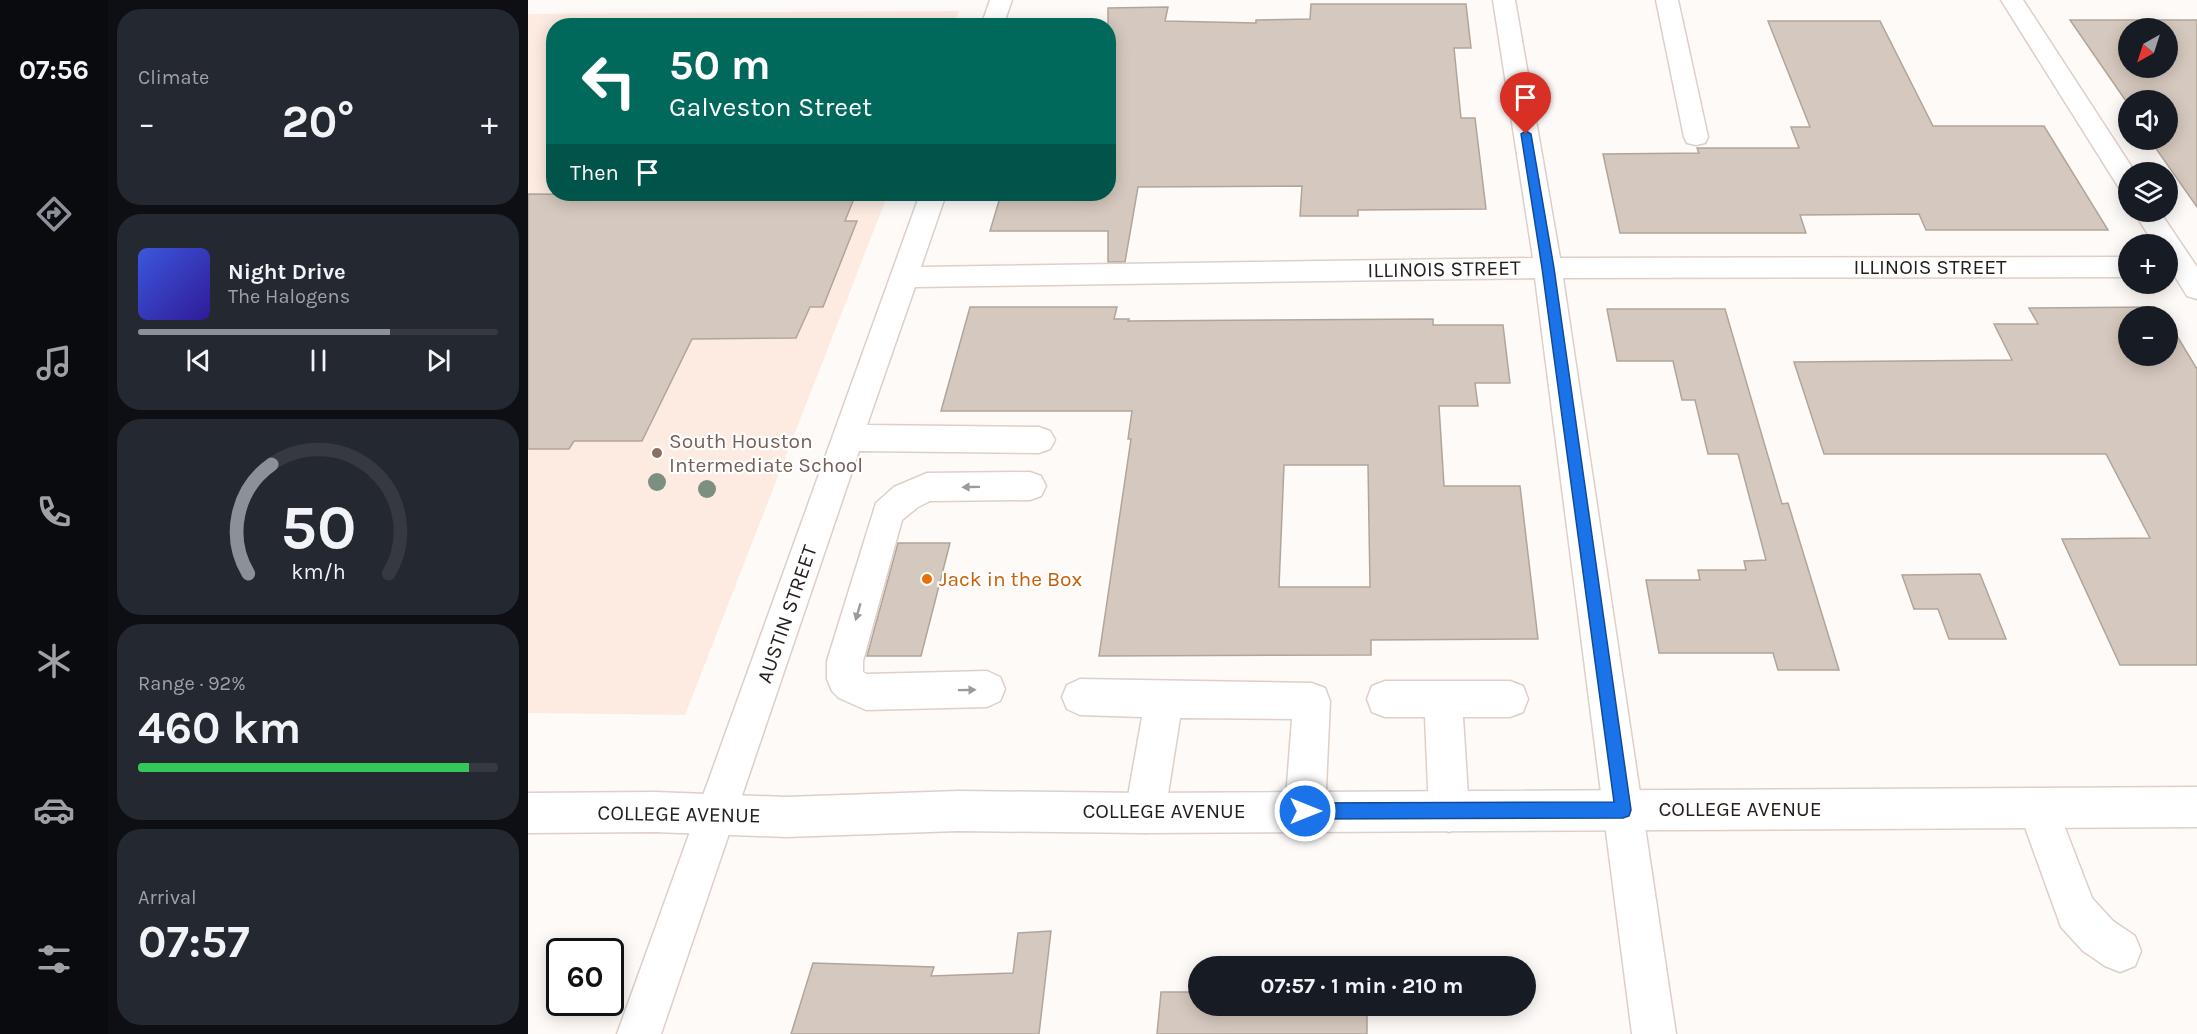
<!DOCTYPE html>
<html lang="en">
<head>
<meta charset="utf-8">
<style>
  body { margin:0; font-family:Karla,sans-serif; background:#242831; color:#f1f3f6; height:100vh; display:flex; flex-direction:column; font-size:22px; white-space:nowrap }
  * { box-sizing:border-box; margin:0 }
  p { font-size:20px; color:#9ea1a6 }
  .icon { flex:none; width:33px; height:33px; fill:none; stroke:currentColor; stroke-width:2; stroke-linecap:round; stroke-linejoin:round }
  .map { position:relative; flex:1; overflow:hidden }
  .details { display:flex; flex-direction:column; gap:9px; padding:9px; background:#0d0f14; width:420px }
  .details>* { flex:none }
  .hud { position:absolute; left:18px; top:18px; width:570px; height:183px; border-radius:24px; box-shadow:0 3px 15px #0003; background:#00695c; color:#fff; overflow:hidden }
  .needle { width:39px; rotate:219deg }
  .tools { position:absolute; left:1590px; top:18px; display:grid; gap:12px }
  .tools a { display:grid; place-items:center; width:60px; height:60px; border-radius:50%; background:#171b24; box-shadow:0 3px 15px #0003; font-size:30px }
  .speed { position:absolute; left:18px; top:938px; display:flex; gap:12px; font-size:30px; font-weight:700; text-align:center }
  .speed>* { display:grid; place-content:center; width:78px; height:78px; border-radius:50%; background:#171b24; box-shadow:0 3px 15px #0003; line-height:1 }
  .speed .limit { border:3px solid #111; border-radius:9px; background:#fff; color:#111 }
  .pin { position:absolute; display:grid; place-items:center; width:51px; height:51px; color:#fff; margin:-62px -26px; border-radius:50% 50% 50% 0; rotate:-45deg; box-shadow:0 0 6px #0007 }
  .pin .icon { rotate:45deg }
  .me { position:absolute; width:66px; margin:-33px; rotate:90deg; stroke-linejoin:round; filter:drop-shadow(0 0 4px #0008) }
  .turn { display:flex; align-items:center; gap:21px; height:126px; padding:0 24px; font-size:27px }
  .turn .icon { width:78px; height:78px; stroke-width:2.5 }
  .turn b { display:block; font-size:42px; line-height:51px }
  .then { display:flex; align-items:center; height:57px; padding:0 24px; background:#0003; gap:12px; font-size:22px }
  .big { font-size:45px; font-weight:700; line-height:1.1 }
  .details .widget { flex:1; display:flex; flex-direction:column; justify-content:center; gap:9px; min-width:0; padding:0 21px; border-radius:24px; background:#242831 }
  .details .dial { align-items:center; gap:0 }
  .dial svg { height:156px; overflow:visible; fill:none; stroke:#363941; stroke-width:7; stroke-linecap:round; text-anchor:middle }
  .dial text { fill:#f1f3f6; stroke:none }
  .song { display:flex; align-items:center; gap:18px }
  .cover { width:72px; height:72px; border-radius:9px; background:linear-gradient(135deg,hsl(230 70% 55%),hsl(250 70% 35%)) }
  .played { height:6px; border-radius:3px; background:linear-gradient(90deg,#8c9099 70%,#363941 70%) }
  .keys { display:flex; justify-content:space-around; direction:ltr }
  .heat { display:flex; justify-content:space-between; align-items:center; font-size:33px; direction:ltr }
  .charge { height:9px; border-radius:4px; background:linear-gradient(90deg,#34c759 92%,#363941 0) }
  .trip { position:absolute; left:660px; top:956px; width:348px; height:60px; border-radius:30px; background:#171b24; box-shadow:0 3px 15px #0003; font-weight:700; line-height:60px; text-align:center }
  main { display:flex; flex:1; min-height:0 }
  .dock { display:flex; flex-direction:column; width:108px; justify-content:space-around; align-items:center; background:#090b0e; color:#9ea1a6 }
  .dock .icon { width:42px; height:42px }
  .dock .current { color:#8c9099 }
  .dock b { font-size:27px; color:#f1f3f6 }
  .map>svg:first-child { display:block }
  .built { fill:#fdebe1 }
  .building { fill:#d5c8be; stroke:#b1a59b; stroke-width:1.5; fill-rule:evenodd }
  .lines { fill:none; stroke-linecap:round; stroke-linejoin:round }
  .minor-casing { stroke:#decfc7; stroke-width:3 }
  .major-casing { stroke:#decfc7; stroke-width:3 }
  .minor { fill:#fff; fill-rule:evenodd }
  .major { fill:#fff; fill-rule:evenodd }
  .tree { fill:#7d8f81 }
  .oneway { fill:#9d9b99 }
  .route { fill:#1a73e8; stroke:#114b97; stroke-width:1.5 }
  .education-dot { fill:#8d6e63; stroke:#fff; stroke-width:2 }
  .food-dot { fill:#e8710a; stroke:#fff; stroke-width:2 }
  .labels { text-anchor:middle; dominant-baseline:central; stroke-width:4.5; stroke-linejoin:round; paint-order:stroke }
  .street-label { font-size:21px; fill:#25201d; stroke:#fff }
  .education-label { font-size:21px; fill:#785e54; stroke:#fff; text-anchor:start }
  .food-label { font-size:21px; fill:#c56008; stroke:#fff; text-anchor:start }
</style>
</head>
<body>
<main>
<nav class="dock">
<b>07:56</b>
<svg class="icon current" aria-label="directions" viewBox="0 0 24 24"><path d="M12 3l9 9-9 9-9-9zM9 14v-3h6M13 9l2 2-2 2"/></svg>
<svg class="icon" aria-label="music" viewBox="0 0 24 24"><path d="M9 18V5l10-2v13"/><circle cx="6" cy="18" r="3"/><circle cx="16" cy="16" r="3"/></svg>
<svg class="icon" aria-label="phone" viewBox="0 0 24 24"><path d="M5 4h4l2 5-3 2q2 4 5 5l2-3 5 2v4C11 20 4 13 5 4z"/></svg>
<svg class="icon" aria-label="climate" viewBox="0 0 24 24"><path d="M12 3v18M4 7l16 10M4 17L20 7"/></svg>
<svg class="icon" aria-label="car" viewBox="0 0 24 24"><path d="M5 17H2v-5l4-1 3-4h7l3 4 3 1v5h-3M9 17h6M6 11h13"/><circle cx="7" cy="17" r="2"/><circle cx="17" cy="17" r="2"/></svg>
<svg class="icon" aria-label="filters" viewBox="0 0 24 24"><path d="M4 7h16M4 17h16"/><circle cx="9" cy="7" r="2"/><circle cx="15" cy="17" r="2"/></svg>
</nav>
<section class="details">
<div class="widget"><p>Climate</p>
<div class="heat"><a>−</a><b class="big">20°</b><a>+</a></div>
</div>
<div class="widget">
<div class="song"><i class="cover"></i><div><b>Night Drive</b><p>The Halogens</p></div></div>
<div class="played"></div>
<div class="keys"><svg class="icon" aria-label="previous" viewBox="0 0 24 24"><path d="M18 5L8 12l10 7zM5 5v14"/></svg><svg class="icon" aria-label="pause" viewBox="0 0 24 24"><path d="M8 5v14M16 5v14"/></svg><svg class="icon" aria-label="next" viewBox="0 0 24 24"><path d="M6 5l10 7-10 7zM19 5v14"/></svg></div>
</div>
<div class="widget dial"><svg viewBox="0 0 100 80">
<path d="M14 69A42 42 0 1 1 86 69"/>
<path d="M14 69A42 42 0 0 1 26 13" stroke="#8c9099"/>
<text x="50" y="56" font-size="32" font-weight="700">50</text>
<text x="50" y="72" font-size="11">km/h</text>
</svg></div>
<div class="widget"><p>Range · 92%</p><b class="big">460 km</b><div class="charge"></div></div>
<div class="widget"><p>Arrival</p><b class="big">07:57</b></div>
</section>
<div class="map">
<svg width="1669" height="1034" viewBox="0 0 1669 1034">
  <rect width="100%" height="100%" fill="#fdfaf8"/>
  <path class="built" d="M431,11L425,26H26V194H360L157,715L0,713V14Z"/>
  <path class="building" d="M783,4H938L943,48H926L933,118H947L958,209L830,210V216H772L774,186L610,187L597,262H580V231H462L473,194H580V8L640,7L637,21L728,23V20L782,19Z
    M1542,20H1669V207L1622,140H1640V100H1600V104ZM1600,28H1640V68H1600Z
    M1240,21H1352L1405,126H1516L1580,230H1398L1391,214L1272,215L1278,233H1092L1075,154L1171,153L1169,148H1271L1263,127H1282Z
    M0,194L327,196L317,221H329L295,307H282L268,338L164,339L114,441H46L41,449H0Z
    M442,307H589L586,319H601L600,321L905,319V325H975L982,383H947L950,406H911L916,486H992L1010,639L843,640V655L571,656L603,439H600L604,411H413ZM756,465H840L842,587H751Z
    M1627,307L1633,316H1600V356H1640V321L1669,369V665H1592L1534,539L1622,538L1578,454H1296L1266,362L1484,360L1466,324H1510L1501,308Z
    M1079,309H1197L1254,504L1260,503L1311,670H1250L1245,653H1131L1118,580H1172L1170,570H1218L1216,561L1238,560L1210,454H1180L1167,400H1154L1145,361H1089Z
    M370,543H422L393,656H339Z
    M1452,574L1478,639H1421L1410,609H1386L1374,575Z
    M523,931L511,1034H263L285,963L406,967L403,976L485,973L490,933Z
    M633,992H670V1005H839V1034H629Z"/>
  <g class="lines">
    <g class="minor-casing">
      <path id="minor" d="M462,0H484L475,26H453Z
        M965,0H987L1032,258L1600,257V277L1035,278L1148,1034H1104L1007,278L387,287L339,425L511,427L522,431L527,440L522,449L511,453L331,451L133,1034H89L392,194H418L393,267L1005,258Z
        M1128,0H1150L1180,137L1177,143L1168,145L1159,143L1156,137Z
        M1473,0H1495L1607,172H1600V190L1591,188Z
        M1606,212H1632L1669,267V299L1659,296L1640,265V244H1626Z
        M502,472L513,476L518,486L513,496L502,500L402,501L390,507L374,520L335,661V672L339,674L459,671L472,677L477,689L472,701L459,707L338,710L311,698L304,691L299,679V661L348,503L366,487L399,473Z
        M552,679L784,683L797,688L802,701L797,811L791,825L777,831L763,825L757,811L764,719L652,718L637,813L631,827L617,833L603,827L597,813L614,717L552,715L539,709L534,697L539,685Z
        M857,681H982L995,686L1000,699L995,712L982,717H935L941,812L935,826L921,832L907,826L901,812L897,717H857L844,712L839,699L844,686Z
        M1510,788L1524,794L1564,898L1585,921L1607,936L1613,951L1607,966L1592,972L1577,966L1555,951L1533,927L1490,808L1496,794Z"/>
    </g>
    <g class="major-casing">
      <path id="major" d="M1669,787V827L617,833L430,831L258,837L127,832L0,833V793L127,792L258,797L430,791L617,793Z"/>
    </g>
    <use href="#minor" class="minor"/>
    <use href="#major" class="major"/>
  </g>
  <g class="tree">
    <circle cx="129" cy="482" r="9"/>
    <circle cx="179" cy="489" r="9"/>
  </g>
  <defs><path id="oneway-solid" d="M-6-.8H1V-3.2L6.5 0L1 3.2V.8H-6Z" transform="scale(1.5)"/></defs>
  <g class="oneway">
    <use href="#oneway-solid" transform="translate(443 487) rotate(179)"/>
    <use href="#oneway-solid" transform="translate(330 612) rotate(106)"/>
    <use href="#oneway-solid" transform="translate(439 690) rotate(-1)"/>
  </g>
  <path class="route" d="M998,131L1003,134L1026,268L1103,810L1101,816L1095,818L777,819L772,817L769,811L772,805L777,803L1086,802L1014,268L993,134Z"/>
  <circle class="education-dot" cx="129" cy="453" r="6"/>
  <circle class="food-dot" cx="399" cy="579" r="6"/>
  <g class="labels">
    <g class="street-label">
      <text x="1402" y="267">ILLINOIS STREET</text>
      <text transform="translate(916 269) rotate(-1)">ILLINOIS STREET</text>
      <text transform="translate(259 614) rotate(-71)">AUSTIN STREET</text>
      <text x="1212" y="809">COLLEGE AVENUE</text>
      <text x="636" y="811">COLLEGE AVENUE</text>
      <text transform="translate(151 814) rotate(1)">COLLEGE AVENUE</text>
    </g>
    <g class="education-label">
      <text x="141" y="441">South Houston<tspan x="141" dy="24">Intermediate School</tspan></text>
    </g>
    <g class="food-label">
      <text x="411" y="579">Jack in the Box</text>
    </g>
  </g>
</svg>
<div class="tools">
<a><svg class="needle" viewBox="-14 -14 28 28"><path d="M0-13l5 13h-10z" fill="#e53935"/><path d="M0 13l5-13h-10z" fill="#9ea1a6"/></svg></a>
<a><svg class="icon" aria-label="sound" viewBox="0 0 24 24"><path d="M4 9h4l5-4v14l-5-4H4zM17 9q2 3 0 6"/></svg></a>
<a><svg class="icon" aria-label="layers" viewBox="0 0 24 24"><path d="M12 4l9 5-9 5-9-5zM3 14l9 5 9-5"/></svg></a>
<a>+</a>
<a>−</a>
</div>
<div class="speed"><div class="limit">60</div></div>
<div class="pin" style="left:998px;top:134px;background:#d93025"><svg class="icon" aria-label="arrive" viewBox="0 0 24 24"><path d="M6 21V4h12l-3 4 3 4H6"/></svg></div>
<svg class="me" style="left:777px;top:811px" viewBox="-20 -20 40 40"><circle r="17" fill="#1a73e8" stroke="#fff" stroke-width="3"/><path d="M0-11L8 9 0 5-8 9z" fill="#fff"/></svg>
<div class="trip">07:57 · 1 min · 210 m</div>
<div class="hud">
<div class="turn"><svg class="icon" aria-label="left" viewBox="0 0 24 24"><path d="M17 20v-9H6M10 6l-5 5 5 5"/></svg><div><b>50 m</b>Galveston Street</div></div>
<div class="then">Then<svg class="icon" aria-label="arrive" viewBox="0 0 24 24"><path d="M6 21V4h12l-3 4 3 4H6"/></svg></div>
</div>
</div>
</main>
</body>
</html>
